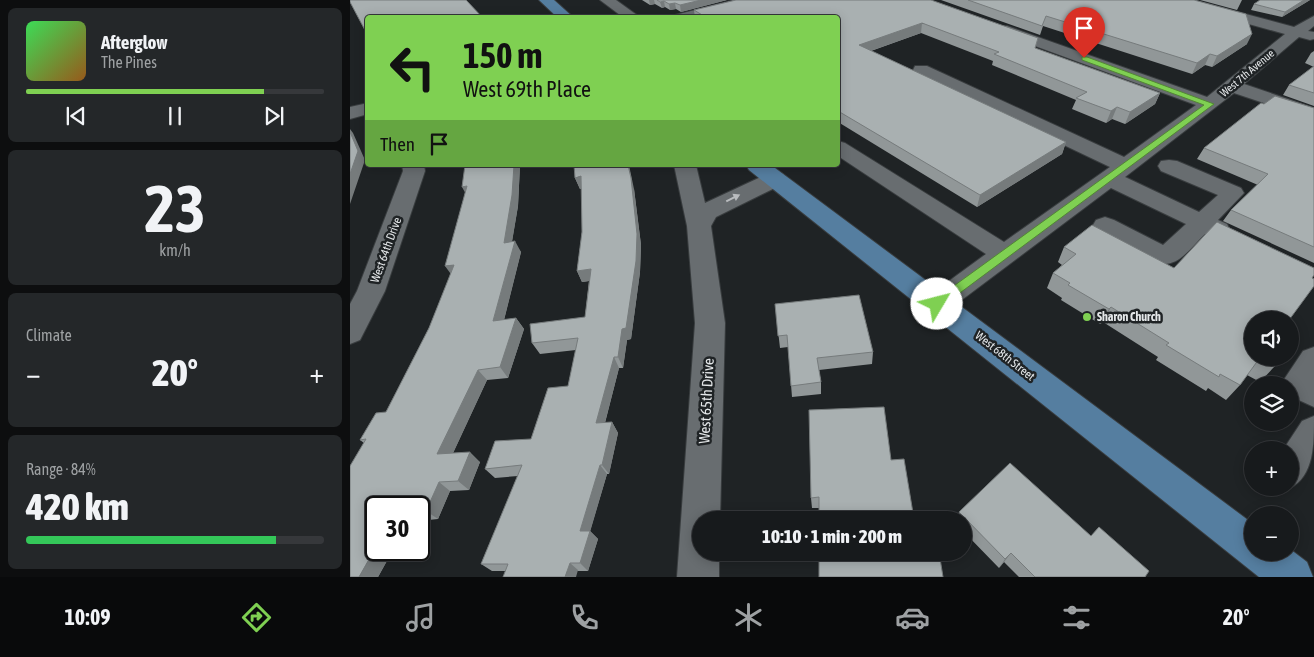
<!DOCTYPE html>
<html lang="en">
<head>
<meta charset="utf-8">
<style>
  body { margin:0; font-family:"Asap Condensed",sans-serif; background:#242729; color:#f1f3f6; height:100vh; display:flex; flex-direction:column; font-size:19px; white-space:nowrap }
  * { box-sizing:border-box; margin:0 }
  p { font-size:16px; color:#9ea1a3 }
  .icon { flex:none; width:28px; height:28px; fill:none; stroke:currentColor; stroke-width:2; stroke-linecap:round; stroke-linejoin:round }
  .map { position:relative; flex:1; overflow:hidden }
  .sheet { display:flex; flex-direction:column; gap:8px; padding:8px; background:#0d0e0f; width:350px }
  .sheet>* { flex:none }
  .banner { position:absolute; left:15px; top:15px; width:475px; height:152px; border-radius:5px; box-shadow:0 2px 12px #0003,0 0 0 1px #36383b; background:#7fd052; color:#111; overflow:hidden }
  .buttons { position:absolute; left:894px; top:311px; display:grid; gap:10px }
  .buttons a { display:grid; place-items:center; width:55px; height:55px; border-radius:50%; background:#171a1c; box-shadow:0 2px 12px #0003,0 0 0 1px #36383b; font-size:25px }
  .speed { position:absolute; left:15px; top:496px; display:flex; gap:10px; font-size:25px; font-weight:700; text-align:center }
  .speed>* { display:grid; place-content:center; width:65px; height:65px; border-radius:50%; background:#171a1c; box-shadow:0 2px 12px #0003,0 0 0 1px #36383b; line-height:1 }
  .speed .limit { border:2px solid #111; border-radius:8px; background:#fff; color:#111 }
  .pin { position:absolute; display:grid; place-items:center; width:42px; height:42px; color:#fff; margin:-51px -21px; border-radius:50% 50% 50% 0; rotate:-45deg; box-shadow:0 0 5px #0007 }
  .pin .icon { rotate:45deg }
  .me { position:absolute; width:55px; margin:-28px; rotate:53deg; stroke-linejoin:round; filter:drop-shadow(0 0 4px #0008) }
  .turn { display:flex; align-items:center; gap:18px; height:105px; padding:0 15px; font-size:22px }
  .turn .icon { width:65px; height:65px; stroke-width:2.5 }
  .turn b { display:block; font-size:35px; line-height:42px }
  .then { display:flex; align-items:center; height:48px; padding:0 15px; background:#0003; gap:10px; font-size:19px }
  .big { font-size:38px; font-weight:800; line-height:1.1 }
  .sheet .widget { flex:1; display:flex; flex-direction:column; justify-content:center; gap:8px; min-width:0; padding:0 18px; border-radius:8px; background:#242729 }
  .sheet .dial { align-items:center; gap:0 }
  .dial b { font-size:65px; line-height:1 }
  .song { display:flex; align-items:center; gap:15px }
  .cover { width:60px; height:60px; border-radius:8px; background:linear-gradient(135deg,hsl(130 70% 55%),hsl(30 70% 35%)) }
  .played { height:5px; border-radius:2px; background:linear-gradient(90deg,#7fd052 80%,#36383b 80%) }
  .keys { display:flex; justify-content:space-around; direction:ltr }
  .heat { display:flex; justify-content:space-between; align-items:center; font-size:28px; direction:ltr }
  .charge { height:8px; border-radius:4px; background:linear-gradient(90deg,#34c759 84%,#36383b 0) }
  .trip { position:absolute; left:342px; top:511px; width:280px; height:50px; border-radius:25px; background:#171a1c; box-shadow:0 2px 12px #0003,0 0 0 1px #36383b; font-weight:800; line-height:50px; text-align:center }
  .tab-bar { display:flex; height:80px; justify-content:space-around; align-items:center; background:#090a0b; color:#9ea1a3 }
  .tab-bar .icon { width:35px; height:35px }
  .tab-bar .selected { color:#7fd052 }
  .tab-bar b { font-size:22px; color:#f1f3f6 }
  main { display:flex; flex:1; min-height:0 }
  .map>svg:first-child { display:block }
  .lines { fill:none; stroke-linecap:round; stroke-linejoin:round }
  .minor-casing { stroke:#393d3f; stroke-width:2 }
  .major-casing { stroke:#393d3f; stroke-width:2 }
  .minor { fill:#686d70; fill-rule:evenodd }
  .major { fill:#557ea0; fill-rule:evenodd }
  .wall { fill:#919798 }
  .shaded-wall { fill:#767b7c }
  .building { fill:#a9b0b1; stroke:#767b7c }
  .oneway { fill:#b9bcbf }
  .route { fill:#7fd052; stroke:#538735 }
  .poi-dot { fill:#7fd052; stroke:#1f2325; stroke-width:2 }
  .labels { text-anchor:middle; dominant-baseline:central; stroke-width:5; stroke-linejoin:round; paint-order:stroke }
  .far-street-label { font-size:11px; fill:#e4e7e9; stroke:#1f2325 }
  .street-label { font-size:12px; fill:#e4e7e9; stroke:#1f2325 }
  .poi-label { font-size:12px; font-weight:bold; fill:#e4e7e9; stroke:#1f2325; text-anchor:start }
  .near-street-label { font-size:15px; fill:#e4e7e9; stroke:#1f2325 }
</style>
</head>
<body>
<main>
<section class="sheet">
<div class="widget">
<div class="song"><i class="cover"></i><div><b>Afterglow</b><p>The Pines</p></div></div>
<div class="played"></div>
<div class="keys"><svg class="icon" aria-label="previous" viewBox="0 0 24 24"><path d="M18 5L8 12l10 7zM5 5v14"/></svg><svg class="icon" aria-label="pause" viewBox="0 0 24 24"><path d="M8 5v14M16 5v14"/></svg><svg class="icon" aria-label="next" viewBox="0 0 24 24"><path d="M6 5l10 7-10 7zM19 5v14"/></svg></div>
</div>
<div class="widget dial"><b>23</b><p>km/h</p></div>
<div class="widget"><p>Climate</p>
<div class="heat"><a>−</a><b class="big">20°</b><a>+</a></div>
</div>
<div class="widget"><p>Range · 84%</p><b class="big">420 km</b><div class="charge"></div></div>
</section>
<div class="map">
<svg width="964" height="577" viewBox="0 0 964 577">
  <rect width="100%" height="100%" fill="#1f2325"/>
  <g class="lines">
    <g class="minor-casing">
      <path id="minor" d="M250,0H266L291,18H274Z
        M385,0H408L406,3L349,18H323L325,15Z
        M821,0H843L944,27L964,16V26L958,31L964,32V39L960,40L949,37L894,84L964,108V120L884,93L775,177L849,212L868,195L811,171L808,166L811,161L819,160L827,161L891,188L894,193L868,220L877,224L880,230L877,236L868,238L855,234C841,247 828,269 807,263L746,230L743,225L746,220L755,217L764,220L813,245L836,224L761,188L597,311L587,314L577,311L573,304L577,297L636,254L488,156V141L495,143L654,242L760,167L565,74L563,70L565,66H577L774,157L846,105L647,32L645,29L647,26H657L857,97L935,34L823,3Z
        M18,103V114L0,119V107Z
        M52,165H74L75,171L35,291L10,340L0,344V304L7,291L53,171Z
        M324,165H346L355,203L417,174L425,172L433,174L436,179L433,184L366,217L361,226L375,323L370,520H351V552H369V577H327L345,323L337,226Z
        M964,347V407L940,396V385L931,384L953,351Z
        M964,416C964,445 964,476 940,488H937H940V450H933L952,421Z"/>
    </g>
    <g class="major-casing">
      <path id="major" d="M189,0H204L224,18H208Z
        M396,165H421L902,523V552H940V549L957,562L963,577H909L399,170Z"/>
    </g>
    <use href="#minor" class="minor"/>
    <use href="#major" class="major"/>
  </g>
  <path class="wall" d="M292,0H377L331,12L326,9L320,10L315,7L312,8L305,4L300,5Z
    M386,0L688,38L685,48L810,93L805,104L775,124L762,119L756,123L722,109L726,100L642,65L643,61L571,33L521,51L716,142L712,154L627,207L488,122V18H345L344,10Z
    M591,0H844L897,44L862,67L855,65L842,74L693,26L690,35Z
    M850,0H892L887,10Z
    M960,0L932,17L901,10L904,4Z
    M964,51V106L933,95L939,85L964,67L955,63L961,53Z
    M914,104L964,108V263L873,221L881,210L908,185L847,159L854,148Z
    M115,165H170L168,206L162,241L171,252L154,320L166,318L174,329L158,378L137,380L103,453L130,462L119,490L100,491L88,519L69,521V508H26V550H43L28,577L14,443L10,440L36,412L79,328L101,274L115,193Z
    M225,178L284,189L291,245L290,272L281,339L277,340L273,368H269L255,423L262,422L268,433L259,474H257L240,531L248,539L238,571H142L131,564L168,476L145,478L135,469L181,439L218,386L226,350L190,354L182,343L235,317L239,281L232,282L227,271L232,232V188L230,189Z
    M714,247L902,320L931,358L924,367L910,382L897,375L890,385L876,400L858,388L856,391L806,360L808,357L753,322L750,324L711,300L712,298L697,288L703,273L712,265L708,262Z
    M425,304L523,352L522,364L469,370L471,382V394L442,397L438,347L430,348Z
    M534,407L469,520V508H462L461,498Z
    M609,512L741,536L749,527L795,577H669L654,562L649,568L614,532V520H606Z"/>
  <path class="shaded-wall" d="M299,0H304L305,4L300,5Z
    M351,0H377L331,12L330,5Z
    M954,0H960L932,17L935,12Z
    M314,1L315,7L312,8L310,2Z
    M325,3L326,9L320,10L319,4Z
    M572,23L571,33L509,55V45Z
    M902,34L897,44L862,67L867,56Z
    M860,54L855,65L842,74L847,63Z
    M810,93L805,104L775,124L780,112Z
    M767,107L762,119L756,123L761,111Z
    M0,129L3,133L15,160L0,204Z
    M716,142L712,154L627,207L630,195Z
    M164,165H170L168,206L160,254L154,243Z
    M278,165H279L284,189L291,245L290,272L281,339L277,340L273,368L268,357Z
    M231,176L236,187L230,189L225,178Z
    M117,186L118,198L112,187Z
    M165,241L171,252L151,332L143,321Z
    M104,265L103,277L95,266Z
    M241,269L246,280L232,282L227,271Z
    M761,307L753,322L750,324L759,309Z
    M166,318L174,329L158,378L150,367Z
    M264,357L269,368L252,434L246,423Z
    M128,370L137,380L98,464L87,454Z
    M262,422L268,433L259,474L252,465Z
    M120,452L130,462L119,490L108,481Z
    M250,465L257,474L238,539L230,531Z
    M89,482L100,491L88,519L76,511Z
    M240,531L248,539L238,571L230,563Z
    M26,547V550H43L28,577H9Z
    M661,553L654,562L649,568L655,559Z
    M220,563L228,570L226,577H215Z"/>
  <path class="building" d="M0,0H116L133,18H18V34H17L0,2Z
    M307,0H351L330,5L325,3L319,4L314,1L310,2Z
    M386,0H581L688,38L685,48L810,93L780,112L767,107L761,111L726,98L737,92L644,54L649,52L572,23L509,45L716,142L630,195L488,111V18H357L344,10Z
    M618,0H844L896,14L902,34L867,56L860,54L847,63L696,16L692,26Z
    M910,0H954L935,12L904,4Z
    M964,66V93L939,85Z
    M925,96L964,108V247L881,210L918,174L854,148L911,103L914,104Z
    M0,132L8,151L0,174Z
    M115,165H164L162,195L154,243L165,241L143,321L166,318L150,367L128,370L87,454L120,452L108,481L89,482L76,511H69V508H26V547L9,577H0V466L16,439L10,440L26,413L36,412L79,328L104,265L95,266L117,186L112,187Z
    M224,165H278L281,178L287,234L286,261L276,328L272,329L268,357H264L246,423L262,422L252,465H250L230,531H240L230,563H220L215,577H153L158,564H131L172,465L135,469L145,441L181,439L198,388L218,386L228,338L182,343L180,324L235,317L241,269L227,271L232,232L231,176L225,178Z
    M867,222L964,268V275L962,278L964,279V286L939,320H902V358H931L924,367L909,359L890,385L870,374L869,377L816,345L819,343L761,307L759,309L718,285L720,283L703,273L726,254L714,247L742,225L824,268Z
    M509,295L523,352L467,358L471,382L441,386L437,335L428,336L425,304Z
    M940,330L948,334L940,345Z
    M534,407L541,460L554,459L564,519H585V520H469V497L461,498L459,410Z
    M660,463L741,536L749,527L799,571L795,577H685L661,553L655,559L609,512Z
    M469,552H589L593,577H469Z"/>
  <defs><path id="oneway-solid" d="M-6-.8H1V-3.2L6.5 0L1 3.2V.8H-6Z" transform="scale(1.25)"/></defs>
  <use class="oneway" href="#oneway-solid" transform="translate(383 198) rotate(-26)"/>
  <path class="route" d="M732,57H737L864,104L591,307H583L581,304L583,301L854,105L732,60Z"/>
  <circle class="poi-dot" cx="737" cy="317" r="5"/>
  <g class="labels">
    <g class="far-street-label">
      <text transform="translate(897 73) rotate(-40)">West 7th Avenue</text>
    </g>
    <g class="street-label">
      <text transform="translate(36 250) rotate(-70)">West 64th Drive</text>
      <text transform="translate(655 356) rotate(38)">West 68th Street</text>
    </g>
    <g class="poi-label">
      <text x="747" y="317">Sharon Church</text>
    </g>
    <g class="near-street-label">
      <text transform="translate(356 401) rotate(-87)">West 65th Drive</text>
    </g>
  </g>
</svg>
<div class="buttons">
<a><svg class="icon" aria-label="sound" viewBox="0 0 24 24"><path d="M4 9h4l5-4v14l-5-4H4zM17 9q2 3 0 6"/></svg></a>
<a><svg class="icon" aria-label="layers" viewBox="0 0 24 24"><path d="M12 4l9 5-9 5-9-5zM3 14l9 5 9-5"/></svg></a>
<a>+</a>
<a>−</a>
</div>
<div class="speed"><div class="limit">30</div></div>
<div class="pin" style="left:734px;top:58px;background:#d93025"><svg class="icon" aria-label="arrive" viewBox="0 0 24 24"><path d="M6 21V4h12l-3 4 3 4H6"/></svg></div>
<svg class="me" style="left:587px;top:304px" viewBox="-20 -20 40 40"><circle r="19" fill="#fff"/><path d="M0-13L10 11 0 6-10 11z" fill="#7fd052"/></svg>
<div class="trip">10:10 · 1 min · 200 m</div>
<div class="banner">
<div class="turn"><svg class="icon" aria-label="left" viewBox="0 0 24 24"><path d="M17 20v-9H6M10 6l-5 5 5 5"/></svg><div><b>150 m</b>West 69th Place</div></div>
<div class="then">Then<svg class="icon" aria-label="arrive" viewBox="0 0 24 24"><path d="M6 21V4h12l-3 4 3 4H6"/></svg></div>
</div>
</div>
</main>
<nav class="tab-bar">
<b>10:09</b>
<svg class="icon selected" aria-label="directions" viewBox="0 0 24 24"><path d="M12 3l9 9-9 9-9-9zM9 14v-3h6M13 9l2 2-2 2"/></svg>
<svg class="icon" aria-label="music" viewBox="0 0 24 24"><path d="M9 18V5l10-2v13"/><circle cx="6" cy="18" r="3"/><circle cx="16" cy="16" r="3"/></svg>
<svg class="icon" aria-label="phone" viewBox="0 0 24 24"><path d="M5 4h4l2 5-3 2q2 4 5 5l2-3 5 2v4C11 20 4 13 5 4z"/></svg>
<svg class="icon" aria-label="climate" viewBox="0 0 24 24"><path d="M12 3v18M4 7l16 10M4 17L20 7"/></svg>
<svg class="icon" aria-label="car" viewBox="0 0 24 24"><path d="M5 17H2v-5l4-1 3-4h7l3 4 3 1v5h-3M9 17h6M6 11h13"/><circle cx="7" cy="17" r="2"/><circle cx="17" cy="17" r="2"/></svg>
<svg class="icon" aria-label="filters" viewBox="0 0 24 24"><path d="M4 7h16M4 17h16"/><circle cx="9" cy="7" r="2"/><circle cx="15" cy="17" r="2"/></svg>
<b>20°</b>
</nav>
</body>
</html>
